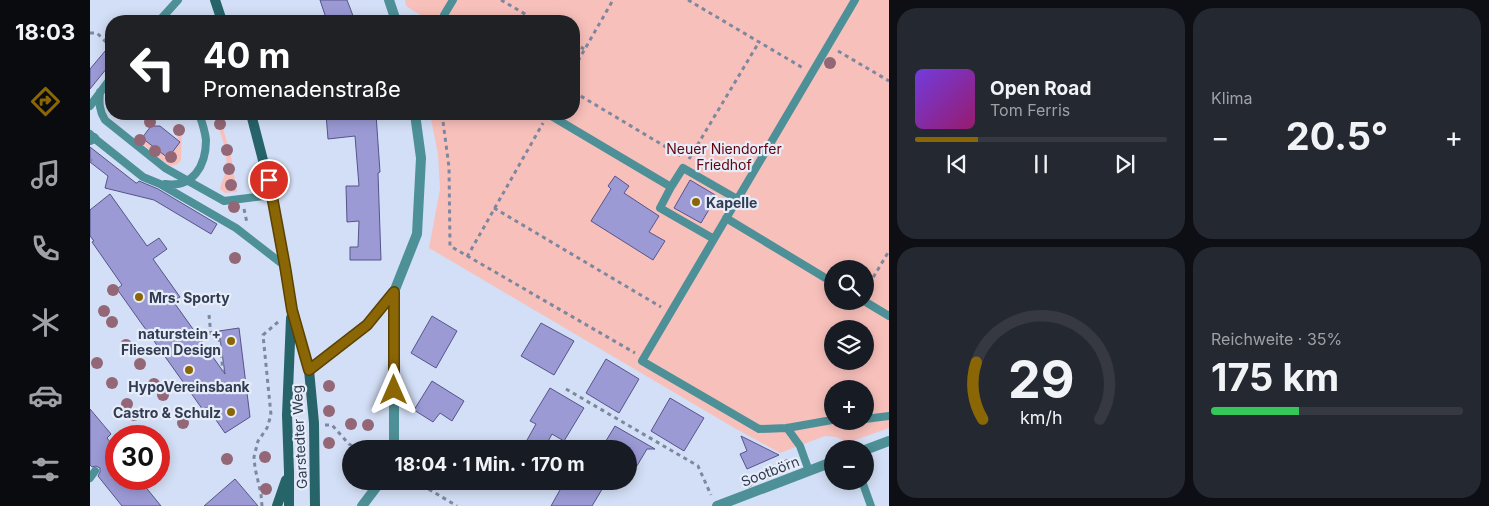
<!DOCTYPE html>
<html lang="de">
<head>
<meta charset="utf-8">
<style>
  body { margin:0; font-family:Inter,sans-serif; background:#242831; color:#f1f3f6; height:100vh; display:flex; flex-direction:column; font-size:19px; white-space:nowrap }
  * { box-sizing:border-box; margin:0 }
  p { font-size:16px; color:#9ea1a6 }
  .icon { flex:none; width:28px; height:28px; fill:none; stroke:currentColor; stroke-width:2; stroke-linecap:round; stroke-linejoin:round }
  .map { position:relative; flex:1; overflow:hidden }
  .sheet { display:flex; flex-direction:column; gap:8px; padding:8px; background:#0d0f14; width:600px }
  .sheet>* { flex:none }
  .top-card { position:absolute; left:15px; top:15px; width:475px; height:105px; border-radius:20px; box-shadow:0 2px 12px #0003; background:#202124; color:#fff; overflow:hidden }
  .tools { position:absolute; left:734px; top:260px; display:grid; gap:10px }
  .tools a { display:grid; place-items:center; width:50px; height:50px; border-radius:50%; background:#171b24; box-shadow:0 2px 12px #0003; font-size:25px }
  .speed { position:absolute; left:15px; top:425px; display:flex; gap:10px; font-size:25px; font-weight:700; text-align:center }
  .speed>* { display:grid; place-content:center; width:65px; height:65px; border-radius:50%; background:#171b24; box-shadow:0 2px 12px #0003; line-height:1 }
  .speed .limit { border:8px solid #d22; background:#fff; color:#111 }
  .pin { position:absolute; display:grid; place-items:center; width:42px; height:42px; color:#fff; margin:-21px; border:2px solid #fff; border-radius:50%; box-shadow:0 1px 5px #0007 }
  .me { position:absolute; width:55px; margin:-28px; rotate:0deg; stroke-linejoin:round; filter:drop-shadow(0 0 4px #0008) }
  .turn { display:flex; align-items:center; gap:18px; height:105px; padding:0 15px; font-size:22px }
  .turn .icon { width:65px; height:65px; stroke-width:2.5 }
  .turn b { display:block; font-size:35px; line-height:42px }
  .big { font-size:38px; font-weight:700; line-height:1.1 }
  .sheet .card { flex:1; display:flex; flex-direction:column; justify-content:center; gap:8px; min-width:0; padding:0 18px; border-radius:20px; background:#242831 }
  .sheet .dial { align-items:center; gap:0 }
  .dial svg { height:130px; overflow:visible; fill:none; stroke:#363941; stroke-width:7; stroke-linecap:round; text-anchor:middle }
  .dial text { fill:#f1f3f6; stroke:none }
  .song { display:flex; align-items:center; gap:15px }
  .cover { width:60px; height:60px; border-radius:8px; background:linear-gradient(135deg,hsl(260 70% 55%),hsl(320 70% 35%)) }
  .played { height:5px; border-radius:2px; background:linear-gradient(90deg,#8a6605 25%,#363941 25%) }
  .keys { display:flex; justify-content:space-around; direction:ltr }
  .heat { display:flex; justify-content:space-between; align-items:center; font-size:28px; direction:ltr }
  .charge { height:8px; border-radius:4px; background:linear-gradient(90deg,#34c759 35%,#363941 0) }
  .sheet .tiles { flex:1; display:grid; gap:8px; grid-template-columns:repeat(2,1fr) }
  .trip { position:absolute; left:252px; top:440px; width:295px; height:50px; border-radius:25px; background:#171b24; box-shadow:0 2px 12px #0003; font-weight:700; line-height:50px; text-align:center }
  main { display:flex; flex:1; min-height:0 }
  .tabs { display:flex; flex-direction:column; width:90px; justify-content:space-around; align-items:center; background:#090b0e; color:#9ea1a6 }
  .tabs .icon { width:35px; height:35px }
  .tabs .current { color:#8a6605 }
  .tabs b { font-size:22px; color:#f1f3f6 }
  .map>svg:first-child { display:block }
  .green { fill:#f8c0bb; fill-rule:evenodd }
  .building { fill:#9b9ad5; stroke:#56548a }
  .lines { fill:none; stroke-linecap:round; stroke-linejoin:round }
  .path { stroke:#7d889f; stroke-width:3; stroke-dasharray:4 4; stroke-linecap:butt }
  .lane { stroke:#4e9097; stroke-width:8 }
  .street { stroke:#4e9097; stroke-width:10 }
  .secondary { stroke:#27646a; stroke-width:10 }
  .tree { fill:#946776 }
  .route-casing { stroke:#5a4203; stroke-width:12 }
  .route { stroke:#8a6605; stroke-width:9 }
  .poi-dot { fill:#8a6605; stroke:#e6ecf8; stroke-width:2 }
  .labels { text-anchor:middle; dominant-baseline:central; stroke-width:4.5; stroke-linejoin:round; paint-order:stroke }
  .park-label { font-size:14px; fill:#61040d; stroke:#e6ecf8 }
  .poi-label { font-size:14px; font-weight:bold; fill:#313c53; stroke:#e6ecf8; text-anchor:start }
  .street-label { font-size:14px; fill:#313c53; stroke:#e6ecf8 }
</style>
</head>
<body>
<main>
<nav class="tabs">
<b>18:03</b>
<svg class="icon current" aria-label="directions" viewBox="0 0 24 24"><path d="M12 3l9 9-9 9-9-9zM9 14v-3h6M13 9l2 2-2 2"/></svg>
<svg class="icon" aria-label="music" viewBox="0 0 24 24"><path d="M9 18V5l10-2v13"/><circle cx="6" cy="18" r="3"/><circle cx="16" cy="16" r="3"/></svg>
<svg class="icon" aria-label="phone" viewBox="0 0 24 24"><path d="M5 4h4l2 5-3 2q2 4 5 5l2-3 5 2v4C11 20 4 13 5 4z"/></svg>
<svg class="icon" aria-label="climate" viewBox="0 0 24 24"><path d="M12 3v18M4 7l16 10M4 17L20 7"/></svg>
<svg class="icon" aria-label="car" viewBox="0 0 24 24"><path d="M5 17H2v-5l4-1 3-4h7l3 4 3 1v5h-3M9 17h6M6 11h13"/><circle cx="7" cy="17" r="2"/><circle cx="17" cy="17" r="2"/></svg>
<svg class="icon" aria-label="filters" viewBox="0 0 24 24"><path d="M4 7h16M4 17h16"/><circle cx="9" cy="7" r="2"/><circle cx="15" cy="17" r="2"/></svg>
</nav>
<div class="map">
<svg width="799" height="506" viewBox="0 0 799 506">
  <rect width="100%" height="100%" fill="#d3dff6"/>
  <path class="green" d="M315,0H799V428L757,443L747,437L735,436L690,453L641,426L339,248L350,189L348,154L340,114H484V21H340L316,6ZM742,269H775V301H742ZM742,329H775V361H742ZM742,389H775V421H742Z
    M124,114H129L141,156L147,192L135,193L130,189C131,182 135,177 136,170C139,151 129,131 124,114Z
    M92,129L91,160C88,165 84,166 78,165L49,141L52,138L78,158L88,145L87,135Z"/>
  <path class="building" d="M230,0H257L265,21H237Z
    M21,44V63L0,89V69Z
    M236,114H286L290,172L288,173L291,260H260V247H268L269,221L257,222L256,186H269L265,136L238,139Z
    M61,126H70L90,142L78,158L52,138Z
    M0,147L46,183H47L49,181L68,189L127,224L121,234L64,200L15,188L18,176L0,162Z
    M525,176L539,186L534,193L569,216L559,232L575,241L563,260L501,221L521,189L518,186Z
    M600,180L627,196L611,223L584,208Z
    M20,194L57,246L69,238L77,249L63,259L90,297L83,301L135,374L129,331L149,328L160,417L135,433L117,407L113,410L27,289L32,285L2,242L4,241L0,236V210Z
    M342,316L367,331L346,368L321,353Z
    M451,323L484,341L464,375L431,356Z
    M516,359L549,379L529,413L496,393Z
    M342,381L374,401L362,421L350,413L343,422L324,410Z
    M460,388L494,408L474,441L462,434L454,449H432L446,424L440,421Z
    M580,398L614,418L594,451L561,431Z
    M0,409L21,434L17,438L26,450V479H49L71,506H32L8,476L10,472V468L6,466L2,467L0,465Z
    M525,426L565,449H557L539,479V449H511Z
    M651,436L689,455L657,469L650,454L657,451Z
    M145,479L168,506H114Z
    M475,481H517L502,506H461Z"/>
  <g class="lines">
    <path class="path" d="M411,0L447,21
      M598,0L713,68
      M0,33H7L20,46
      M484,43L494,49
      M748,51L799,81
      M484,68L523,0
      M484,92L591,156
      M352,114L359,167L360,246L545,353
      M599,159L669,42
      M0,161L2,159
      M404,208L571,307
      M154,209L157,223
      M377,257L453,123
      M775,291L799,251
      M119,315L121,336L129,335L133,371
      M476,389L608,466L621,495
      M235,425H242L259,444L268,449
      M325,481L367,506
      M172,506L171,494L165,468L164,457L168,441L177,428L181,415L173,335L188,322"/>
    <path class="lane" d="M354,15L363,0
      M69,21L88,0
      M10,92C9,103 9,110 15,120L75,168L134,201L182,195
      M0,106L21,78
      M458,114L581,187L593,168L647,199
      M0,134L4,138L53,177L70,184L146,228L195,266
      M75,184C103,188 116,166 116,140C115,131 112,122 109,114
      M581,187L570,208L624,239
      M636,218L742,282
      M774,301L799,316
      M775,419L799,416
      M742,420L697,428L669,429L552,361L765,0
      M697,428L710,446L719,471
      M0,478L5,471
      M772,481L781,506"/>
    <path class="street" d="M299,0L306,21
      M0,140L4,138
      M304,292V449
      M219,370L277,325L304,292L327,234L331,158L325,114
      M775,450L799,441
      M272,506L291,481
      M627,506L742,462"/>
    <path class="secondary" d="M125,0L132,21
      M161,114L182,195L202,310L219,370L224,423L225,506
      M187,506L196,480
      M199,506V472L197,415L201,318"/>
  </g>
  <g class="tree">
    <circle cx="740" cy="63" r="6"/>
    <circle cx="60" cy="122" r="6"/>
    <circle cx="130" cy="124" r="6"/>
    <circle cx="89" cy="130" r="6"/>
    <circle cx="50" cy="140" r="6"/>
    <circle cx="137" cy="150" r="6"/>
    <circle cx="65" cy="151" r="6"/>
    <circle cx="81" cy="157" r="6"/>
    <circle cx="139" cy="169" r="6"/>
    <circle cx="141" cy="185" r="6"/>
    <circle cx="144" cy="207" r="6"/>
    <circle cx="145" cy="258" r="6"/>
    <circle cx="23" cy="290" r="6"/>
    <circle cx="14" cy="311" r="6"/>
    <circle cx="22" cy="322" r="6"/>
    <circle cx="36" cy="345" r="6"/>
    <circle cx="7" cy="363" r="6"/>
    <circle cx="50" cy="364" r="6"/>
    <circle cx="22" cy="383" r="6"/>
    <circle cx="64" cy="384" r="6"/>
    <circle cx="239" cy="386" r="6"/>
    <circle cx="73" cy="395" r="6"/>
    <circle cx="37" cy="404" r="6"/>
    <circle cx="239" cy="411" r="6"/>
    <circle cx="44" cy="415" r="6"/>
    <circle cx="93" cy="423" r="6"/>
    <circle cx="261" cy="424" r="6"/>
    <circle cx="278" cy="425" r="6"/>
    <circle cx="239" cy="443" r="6"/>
    <circle cx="175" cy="457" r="6"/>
    <circle cx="137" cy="459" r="6"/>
    <circle cx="698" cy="465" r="6"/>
    <circle cx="679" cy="473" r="6"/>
    <circle cx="657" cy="482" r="6"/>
    <circle cx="176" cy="489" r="6"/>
  </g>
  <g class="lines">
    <g class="route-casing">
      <path id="route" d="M179,180L195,266L202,310L219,370L277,325L304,292V390"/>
    </g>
    <use href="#route" class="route"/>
  </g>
  <g class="poi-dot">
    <circle cx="606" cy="202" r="5"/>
    <circle cx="49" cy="297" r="5"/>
    <circle cx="141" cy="341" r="5"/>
    <circle cx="99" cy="370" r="5"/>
    <circle cx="141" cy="412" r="5"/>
  </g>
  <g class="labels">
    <g class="park-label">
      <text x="634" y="148">Neuer Niendorfer<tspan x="634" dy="16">Friedhof</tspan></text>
    </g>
    <g class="poi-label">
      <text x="616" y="202">Kapelle</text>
      <text x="59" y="297">Mrs. Sporty</text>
      <text x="131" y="333" text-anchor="end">naturstein +<tspan x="131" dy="16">Fliesen Design</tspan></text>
      <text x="99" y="386" text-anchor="middle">HypoVereinsbank</text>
      <text x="131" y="412" text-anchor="end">Castro &amp; Schulz</text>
    </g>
    <g class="street-label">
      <text transform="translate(209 437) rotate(-93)">Garstedter Weg</text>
      <text transform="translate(680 471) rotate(-21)">Sootbörn</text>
    </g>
  </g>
</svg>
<div class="tools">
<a><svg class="icon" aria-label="search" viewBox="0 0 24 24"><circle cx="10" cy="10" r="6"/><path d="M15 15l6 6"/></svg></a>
<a><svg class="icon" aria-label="layers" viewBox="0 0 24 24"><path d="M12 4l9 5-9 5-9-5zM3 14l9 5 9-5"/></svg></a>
<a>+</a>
<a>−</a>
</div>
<div class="speed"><div class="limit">30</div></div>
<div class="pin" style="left:179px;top:180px;background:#d93025"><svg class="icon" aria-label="arrive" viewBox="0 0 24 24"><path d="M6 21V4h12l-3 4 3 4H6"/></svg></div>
<svg class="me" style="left:304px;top:390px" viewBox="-20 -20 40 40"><path d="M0-17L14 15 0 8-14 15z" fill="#8a6605" stroke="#fff" stroke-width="4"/></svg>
<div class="trip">18:04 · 1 Min. · 170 m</div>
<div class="top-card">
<div class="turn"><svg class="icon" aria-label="left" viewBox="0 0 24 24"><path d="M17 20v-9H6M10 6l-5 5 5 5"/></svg><div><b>40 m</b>Promenadenstraße</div></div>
</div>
</div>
<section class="sheet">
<div class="tiles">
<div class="card">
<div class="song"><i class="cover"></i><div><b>Open Road</b><p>Tom Ferris</p></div></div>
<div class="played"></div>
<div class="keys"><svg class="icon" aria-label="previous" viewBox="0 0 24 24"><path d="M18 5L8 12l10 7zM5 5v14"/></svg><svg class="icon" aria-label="pause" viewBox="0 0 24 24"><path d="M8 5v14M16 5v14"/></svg><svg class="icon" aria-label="next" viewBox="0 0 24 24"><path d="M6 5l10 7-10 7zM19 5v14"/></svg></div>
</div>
<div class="card"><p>Klima</p>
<div class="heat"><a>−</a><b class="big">20.5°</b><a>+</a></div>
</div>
<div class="card dial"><svg viewBox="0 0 100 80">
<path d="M14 69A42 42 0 1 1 86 69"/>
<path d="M14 69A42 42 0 0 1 10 34" stroke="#8a6605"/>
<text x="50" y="56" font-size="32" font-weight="700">29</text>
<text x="50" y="72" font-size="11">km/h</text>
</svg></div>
<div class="card"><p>Reichweite · 35%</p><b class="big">175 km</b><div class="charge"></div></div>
</div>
</section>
</main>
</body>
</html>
